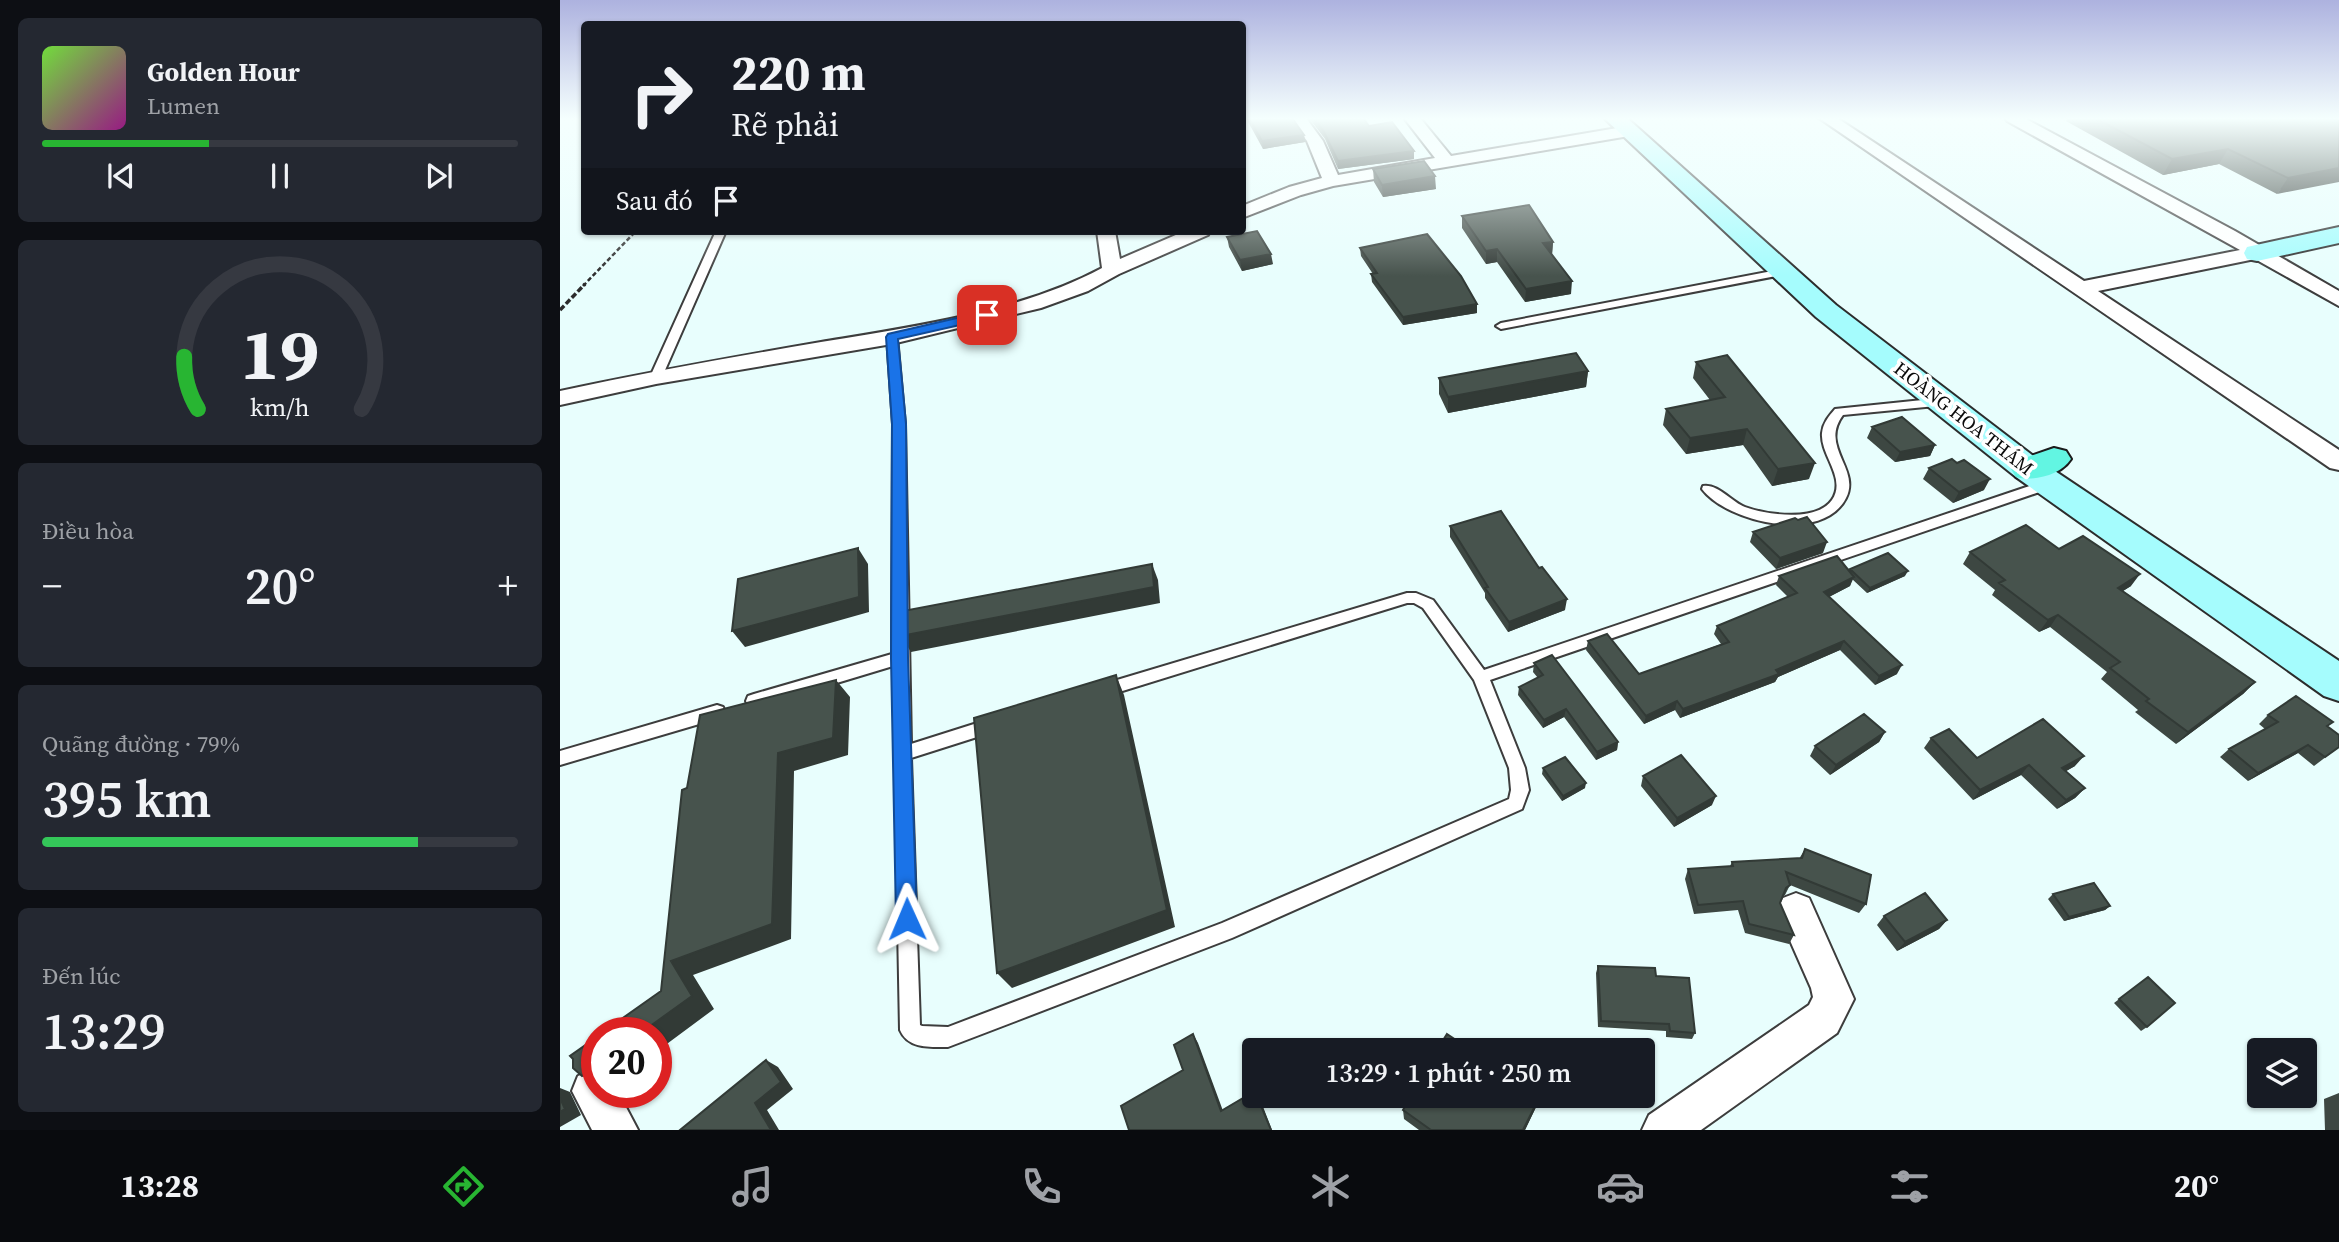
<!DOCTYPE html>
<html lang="vi">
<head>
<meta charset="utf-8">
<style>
  body { margin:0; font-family:"Source Serif 4",serif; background:#242831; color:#f1f3f6; height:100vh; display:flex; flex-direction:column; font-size:26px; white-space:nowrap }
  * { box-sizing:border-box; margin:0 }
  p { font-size:23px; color:#9ea1a6 }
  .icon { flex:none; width:38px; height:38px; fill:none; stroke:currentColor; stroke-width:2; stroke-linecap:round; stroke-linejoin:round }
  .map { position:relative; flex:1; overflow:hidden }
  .drawer { display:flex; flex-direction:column; gap:18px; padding:18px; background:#0d0f14; width:560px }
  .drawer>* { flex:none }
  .banner { position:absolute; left:21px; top:21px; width:665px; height:214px; border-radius:7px; box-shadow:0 2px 5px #0004; background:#171b24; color:#f1f3f6; overflow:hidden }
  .fabs { position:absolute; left:1687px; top:1038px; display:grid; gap:14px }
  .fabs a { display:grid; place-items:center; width:70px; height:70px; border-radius:7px; background:#171b24; box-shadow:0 2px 5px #0004; font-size:35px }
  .speed { position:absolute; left:21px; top:1017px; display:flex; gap:14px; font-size:35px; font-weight:700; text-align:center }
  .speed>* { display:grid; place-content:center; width:91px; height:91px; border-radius:50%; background:#171b24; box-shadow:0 2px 5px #0004; line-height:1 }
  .speed .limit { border:10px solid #d22; background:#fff; color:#111 }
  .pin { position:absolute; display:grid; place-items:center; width:60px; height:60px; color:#fff; margin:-30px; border-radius:14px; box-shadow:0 4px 10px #0006 }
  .me { position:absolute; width:77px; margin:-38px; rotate:359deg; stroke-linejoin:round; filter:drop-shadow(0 0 5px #0008) }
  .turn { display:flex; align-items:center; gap:24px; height:147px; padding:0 35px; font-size:32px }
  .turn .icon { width:91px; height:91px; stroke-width:2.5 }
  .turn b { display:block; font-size:49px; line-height:60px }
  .then { display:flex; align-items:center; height:66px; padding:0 35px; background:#0003; gap:14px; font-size:26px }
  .big { font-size:52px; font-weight:600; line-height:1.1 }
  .drawer .widget { flex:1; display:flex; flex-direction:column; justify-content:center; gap:10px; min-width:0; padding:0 24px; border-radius:10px; background:#242831 }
  .drawer .dial { align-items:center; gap:0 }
  .dial svg { height:182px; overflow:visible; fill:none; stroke:#363941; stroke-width:7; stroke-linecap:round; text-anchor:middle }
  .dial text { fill:#f1f3f6; stroke:none }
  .song { display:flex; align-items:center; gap:21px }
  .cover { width:84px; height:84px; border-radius:10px; background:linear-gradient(135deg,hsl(100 70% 55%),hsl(310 70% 35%)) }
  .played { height:7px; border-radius:4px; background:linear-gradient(90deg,#28b532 35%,#363941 35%) }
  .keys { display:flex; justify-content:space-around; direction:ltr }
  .heat { display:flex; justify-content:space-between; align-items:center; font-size:38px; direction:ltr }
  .charge { height:10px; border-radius:5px; background:linear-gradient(90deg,#34c759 79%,#363941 0) }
  .trip { position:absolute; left:682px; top:1038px; width:413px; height:70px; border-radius:7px; background:#171b24; box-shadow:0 2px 5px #0004; font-weight:600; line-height:70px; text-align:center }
  .dock { display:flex; height:112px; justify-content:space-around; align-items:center; background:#090b0e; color:#9ea1a6 }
  .dock .icon { width:49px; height:49px }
  .dock .on { color:#28b532 }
  .dock b { font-size:32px; color:#f1f3f6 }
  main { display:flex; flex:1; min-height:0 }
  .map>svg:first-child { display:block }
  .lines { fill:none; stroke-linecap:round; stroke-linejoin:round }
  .lane-casing { stroke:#3d3d3d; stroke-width:4 }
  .street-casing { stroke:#3d3d3d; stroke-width:4 }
  .secondary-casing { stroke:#2c2c2c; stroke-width:4 }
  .primary-casing { stroke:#1b1b1b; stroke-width:4 }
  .path-far1 { stroke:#2c2c2c; stroke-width:2.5; stroke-dasharray:4.5 2.5; stroke-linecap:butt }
  .path { stroke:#2c2c2c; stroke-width:3.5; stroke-dasharray:6 2.5; stroke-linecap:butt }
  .lane { fill:#fff; fill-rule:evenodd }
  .street { fill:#fff; fill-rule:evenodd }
  .secondary { fill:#a5fcfd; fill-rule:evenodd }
  .primary { fill:#62f5e2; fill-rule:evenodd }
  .wall { fill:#3d4742 }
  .shaded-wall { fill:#323a36 }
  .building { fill:#47534d; stroke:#323a36; stroke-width:2 }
  .route { fill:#1a73e8; stroke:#114b97; stroke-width:2 }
  .labels { text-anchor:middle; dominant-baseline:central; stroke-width:7; stroke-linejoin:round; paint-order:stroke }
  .street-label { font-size:19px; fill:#0a0a0a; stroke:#fff }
</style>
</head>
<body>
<main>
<section class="drawer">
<div class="widget">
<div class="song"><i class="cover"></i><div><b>Golden Hour</b><p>Lumen</p></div></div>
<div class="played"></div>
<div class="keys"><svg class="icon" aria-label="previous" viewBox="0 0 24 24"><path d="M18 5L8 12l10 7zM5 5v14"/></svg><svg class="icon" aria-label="pause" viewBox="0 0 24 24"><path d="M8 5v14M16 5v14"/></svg><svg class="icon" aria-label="next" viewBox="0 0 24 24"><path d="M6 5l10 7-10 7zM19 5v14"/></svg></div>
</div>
<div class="widget dial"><svg viewBox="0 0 100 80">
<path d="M14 69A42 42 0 1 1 86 69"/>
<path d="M14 69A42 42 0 0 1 8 46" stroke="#28b532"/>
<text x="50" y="56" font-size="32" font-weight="700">19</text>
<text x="50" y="72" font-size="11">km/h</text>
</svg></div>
<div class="widget"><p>Điều hòa</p>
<div class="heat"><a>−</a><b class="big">20°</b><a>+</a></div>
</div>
<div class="widget"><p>Quãng đường · 79%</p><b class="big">395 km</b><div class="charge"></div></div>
<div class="widget"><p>Đến lúc</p><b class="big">13:29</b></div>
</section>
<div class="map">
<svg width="1779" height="1130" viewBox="0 0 1779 1130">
  <rect width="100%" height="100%" fill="#e8fefd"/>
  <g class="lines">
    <g class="lane-casing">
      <path id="lane" d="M156,231H166L102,377L96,380L92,379L90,377Z
        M1223,269L1227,270V274L941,329L936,326L941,323Z
        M332,334L337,337L345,424L351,744L433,718L439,720L441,725L439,730L351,758L360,1025L362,1026L388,1027L662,923L949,799L951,790L949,768L914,680L863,608L854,603H847L543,697L537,696L535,691L537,686L847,593H856L873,600L924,670L1484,481L1489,480L1495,484L1494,487L930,680L965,768L969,790L962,809L672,938L388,1047C370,1047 348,1049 340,1030L333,666L194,708L188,706L186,701L188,696L194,694L332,654L333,424L327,337Z
        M1382,398L1388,402L1386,405L1283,415C1259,447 1301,469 1286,498C1263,544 1168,523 1142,489L1143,486C1157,483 1172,502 1185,507C1207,515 1257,522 1272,500C1287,478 1260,455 1262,433C1263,423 1269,416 1275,409Z
        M157,705L163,707L165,712L163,717L0,765V751Z"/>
    </g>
    <g class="street-casing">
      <path id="street" d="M730,118H746L763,141L778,175L875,158L844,118H860L891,156L1069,126L1077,131L1069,136L773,186L741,195L682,218V206L729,187L762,178L747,141Z
        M1259,118H1277L1524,281L1680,250L1447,121L1445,118H1464L1675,231L1779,291V306L1695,259L1538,291L1779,450V470L1770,468Z
        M537,231H555L560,259L625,231H650L648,235L559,274L528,291L481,308L332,344L96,384L0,405V391C87,372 174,357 261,342C352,327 460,312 542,268Z
        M1236,893L1249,898L1294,999L1277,1033L1141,1130H1082L1089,1115L1249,1005L1253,997L1251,988L1217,911L1223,898Z
        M33,1070L37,1071V1092H58L78,1130H32L12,1091L18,1076Z"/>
    </g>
    <g class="secondary-casing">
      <path id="secondary" d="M1044,118H1067L1276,305L1480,461L1779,661V701L1764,696L1456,477L1256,317Z
        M1779,227V243L1697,261L1687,259L1684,253L1687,247Z"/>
    </g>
    <g class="primary-casing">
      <path id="primary" d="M1494,448L1506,451L1511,459C1501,475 1473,482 1456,477L1451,469L1456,461Z"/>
    </g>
    <path class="path-far1" d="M23,286L76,231"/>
    <path class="path" d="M0,310L25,284"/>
    <use href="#lane" class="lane"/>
    <use href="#street" class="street"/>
    <use href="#secondary" class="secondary"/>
    <use href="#primary" class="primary"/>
  </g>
  <path class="wall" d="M686,118H732L744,135L745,142L703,149Z
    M749,118H803L809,126L854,159L778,169L765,139Z
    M1508,118H1779L1717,194L1659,164L1603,175L1506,121Z
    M813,169L876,189L823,197L814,182Z
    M902,216L993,242L992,254L1011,294L965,302L937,262L926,264L902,228Z
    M667,237L713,264L682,271L669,247Z
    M800,248L917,313L843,325L812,282L811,274H813L801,256Z
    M1136,362L1249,479L1212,486L1183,445L1126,454L1103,425L1106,409L1150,400L1133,378Z
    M1028,371L1026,387L888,413L879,394V378Z
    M1312,427L1375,445L1370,456L1335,462L1307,438Z
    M1369,468L1424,490L1393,503L1363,479Z
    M890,526L979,568L1005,610L948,632L925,598V593L890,537Z
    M1193,532L1263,553L1216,569L1190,542Z
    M1499,549L1571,586L1563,591L1695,682L1683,694L1616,744L1575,712L1578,710L1541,679L1547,672L1490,627L1479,632L1432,595L1435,590L1403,564L1410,552Z
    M1290,569L1345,576L1307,593L1292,579L1290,586L1269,597L1337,674L1315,685L1280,650L1218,677L1215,682L1120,718L1115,710L1084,724L1026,650L1028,641L1079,674L1161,644L1154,634L1157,626L1228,597L1216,585L1219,576L1289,571Z
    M974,663L1058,742L1057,750L1036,760L1004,717L983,728L958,695L959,687L978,678L973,672Z
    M1708,715L1768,727L1779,747L1754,766L1738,753L1688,781L1660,757L1669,749L1705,729L1699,724Z
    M1325,732L1319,742L1270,775L1250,756L1255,746Z
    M1371,738L1417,758L1515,766L1506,771L1525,788L1515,798L1497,809L1461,775L1413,800L1364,748Z
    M983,768L1025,788L1002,801L982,774Z
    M1083,776L1152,805L1114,827L1081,786Z
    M1245,849L1306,904L1299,913L1230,885L1225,895L1223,896L1220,903L1234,935L1229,944L1185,933L1178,910L1134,914L1125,879L1128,869L1170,866L1172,862L1239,859Z
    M1493,894L1550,906L1545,910L1504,921L1488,899Z
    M1324,916L1387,920L1379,929L1337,951L1317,925Z
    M1038,966L1096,976L1135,1033L1132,1039L1106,1037V1031L1038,1027L1036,973Z
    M1588,977L1587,1027L1581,1031L1554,1003Z
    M1779,1093V1130H1765L1764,1099Z
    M980,1096L977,1105L965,1130H859L844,1119L843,1110Z"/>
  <path class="shaded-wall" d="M744,135L745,142L703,149L702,141Z
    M1668,149L1659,164L1603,175L1612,159Z
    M854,151V159L778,169V161Z
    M1779,168V182L1717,194L1728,178Z
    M875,176L876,189L823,197L822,185Z
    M993,242L992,255L983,243Z
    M937,249V262L926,264V251Z
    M711,254L713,264L682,271L680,260Z
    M1012,281L1011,294L965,302L966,289Z
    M917,304V313L843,325V317Z
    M1028,371L1026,387L888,413V397Z
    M1187,429L1183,445L1126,454L1130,438Z
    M1375,445L1370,456L1335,462L1340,452Z
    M1255,463L1249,479L1212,486L1218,469Z
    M1430,479L1424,490L1393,503L1399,492Z
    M1267,542L1263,553L1216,569L1220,558Z
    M298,548L308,564L309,612L185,647L172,631Z
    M592,564L598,580L600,603L351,652L341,636Z
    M1348,571L1345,576L1307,593L1310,588Z
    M1580,574L1571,586L1548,600L1558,588Z
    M1294,577L1290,586L1261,601L1264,592Z
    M1007,599L1005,610L948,632L949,622Z
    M1498,615L1490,627L1479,632L1488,620Z
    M1284,641L1280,650L1218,677L1215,682L1120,718L1123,709Z
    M1342,665L1337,674L1315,685L1319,676Z
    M556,675L564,695L615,927L452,988L437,973Z
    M276,680L290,697L288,755L234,771L231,939L133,975L154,1009L96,1052V1032H82L132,996L111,961L218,753Z
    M1695,682L1683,694L1616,744L1628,732Z
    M1117,701L1115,710L1084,724L1086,716Z
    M1006,709L1004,717L983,728L984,720Z
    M1325,732L1319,742L1270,775L1276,765Z
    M1058,742L1057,750L1036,760L1037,752Z
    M1748,745L1738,753L1688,781L1698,773Z
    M1524,756L1515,766L1494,778L1502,768Z
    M1469,765L1461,775L1413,800L1420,790Z
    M1026,783L1025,788L1002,801L1003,796Z
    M1525,788L1515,798L1497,809L1506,800Z
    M1156,796L1152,805L1114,827L1117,818Z
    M1550,906L1545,910L1504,921L1509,917Z
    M1387,920L1379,929L1337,951L1345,942Z
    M633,1034L638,1043L666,1119L661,1111Z
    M206,1060L218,1067L233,1089L207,1110L219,1130H211L195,1103Z
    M37,1065V1083L22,1076Z
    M0,1088L10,1092L21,1115L0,1127Z
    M697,1096L700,1099L712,1130H711Z
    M980,1096L977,1105L965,1130H963Z"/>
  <path class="building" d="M689,118H732L744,135L702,141Z
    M754,118H803L809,126L832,122L854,151L778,161L764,132Z
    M1535,118H1779V168L1728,178L1668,149L1612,159Z
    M864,161L875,176L822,185L813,169Z
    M969,205L993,242L983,243L1012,281L966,289L937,249L926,251L902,216Z
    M697,231L711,254L680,260L667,237Z
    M867,234L901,276L917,304L843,317L811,274L817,273L800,248Z
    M1016,353L1028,371L888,397L879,378Z
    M1167,355L1255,463L1218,469L1187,429L1130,438L1106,409L1165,397L1136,362Z
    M1342,417L1375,445L1340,452L1312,427Z
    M1392,459L1397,463L1404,460L1430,479L1399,492L1369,468Z
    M941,511L979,568L982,567L1007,599L949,622L925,588L928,587L890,526Z
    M1247,517L1267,542L1220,558L1193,532L1235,518L1238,520Z
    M1466,525L1499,549L1523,536L1580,574L1558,588L1695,682L1628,732L1586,701L1589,699L1550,668L1560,662L1498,615L1488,620L1439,583L1445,580L1410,552Z
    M298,548L299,597L172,631L178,579Z
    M1328,553L1348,571L1310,588L1290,569Z
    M1277,556L1294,577L1264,592L1342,665L1319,676L1284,641L1216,670L1219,674L1123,709L1117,701L1086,716L1028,641L1047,634L1079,674L1169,642L1157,626L1237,593L1219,576Z
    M592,564L594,587L341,636L343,611Z
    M992,655L1058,742L1037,752L1006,709L984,720L959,687L983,675L974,663Z
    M556,675L607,910L437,973L414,718Z
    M276,680L273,738L218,753L212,924L111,961L132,996L82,1032H43L101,991L122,790L127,788L140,715Z
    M1736,696L1773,722L1767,726L1779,735V747L1765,757L1748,745L1698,773L1669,749L1718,722L1708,715Z
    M1304,714L1325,732L1276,765L1255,746Z
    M1483,719L1524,756L1502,768L1525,788L1506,800L1469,765L1420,790L1371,738L1389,729L1417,758Z
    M1121,755L1156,796L1117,818L1083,776Z
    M1005,757L1026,783L1003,796L983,768Z
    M1245,849L1311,875L1306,904L1226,872L1230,885L1226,888L1220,903L1234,935L1189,924L1183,901L1138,905L1128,869L1173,866L1172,862L1242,858Z
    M1534,883L1550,906L1509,917L1493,894Z
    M1365,893L1387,920L1345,942L1324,916Z
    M1038,966L1095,968L1096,976L1129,978L1135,1033L1110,1031L1109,1024L1041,1021Z
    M1588,977L1615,1003L1587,1027L1559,999Z
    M633,1034L661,1111L695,1091V1096H697L711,1130H569L561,1106L623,1070L614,1045Z
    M887,1034L911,1050H877Z
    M37,1037V1065L22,1076L13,1068V1059L10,1056Z
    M206,1060L221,1082L195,1103L211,1130H120Z
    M851,1096H980L963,1130H871L843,1110Z
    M0,1098L5,1109L0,1112Z"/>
  <linearGradient id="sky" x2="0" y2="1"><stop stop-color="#adb2df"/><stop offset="0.43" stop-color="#f5fffe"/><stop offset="1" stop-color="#f5fffe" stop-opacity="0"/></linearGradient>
  <rect width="1779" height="276" fill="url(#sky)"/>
  <path class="route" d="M427,311L431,312V318L338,339L346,424L348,658L357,919L354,927L347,930L339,927L336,919L331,658L332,424L326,337L328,334Z"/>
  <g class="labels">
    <g class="street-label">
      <text transform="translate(1404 418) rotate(38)">HOÀNG HOA THÁM</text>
    </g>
  </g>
</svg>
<div class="fabs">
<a><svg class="icon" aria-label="layers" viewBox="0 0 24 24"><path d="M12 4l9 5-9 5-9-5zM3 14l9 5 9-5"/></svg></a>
</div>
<div class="speed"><div class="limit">20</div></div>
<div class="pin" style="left:427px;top:315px;background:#d93025"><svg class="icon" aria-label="arrive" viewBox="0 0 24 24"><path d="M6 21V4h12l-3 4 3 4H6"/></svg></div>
<svg class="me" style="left:347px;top:919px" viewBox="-20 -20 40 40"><path d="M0-17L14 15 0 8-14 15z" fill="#1a73e8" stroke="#fff" stroke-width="4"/></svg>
<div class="trip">13:29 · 1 phút · 250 m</div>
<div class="banner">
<div class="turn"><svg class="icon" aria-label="right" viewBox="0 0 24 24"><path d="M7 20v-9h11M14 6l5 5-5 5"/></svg><div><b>220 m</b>Rẽ phải</div></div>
<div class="then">Sau đó<svg class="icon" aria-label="arrive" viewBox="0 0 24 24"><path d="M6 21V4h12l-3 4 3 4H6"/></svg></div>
</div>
</div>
</main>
<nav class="dock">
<b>13:28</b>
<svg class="icon on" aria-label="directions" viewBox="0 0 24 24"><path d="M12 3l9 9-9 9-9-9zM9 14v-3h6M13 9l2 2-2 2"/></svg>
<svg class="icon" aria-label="music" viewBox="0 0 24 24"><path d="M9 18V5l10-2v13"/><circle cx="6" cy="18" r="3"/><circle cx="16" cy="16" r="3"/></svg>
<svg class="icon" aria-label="phone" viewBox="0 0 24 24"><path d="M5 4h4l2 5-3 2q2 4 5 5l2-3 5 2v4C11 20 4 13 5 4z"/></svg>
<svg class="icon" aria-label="climate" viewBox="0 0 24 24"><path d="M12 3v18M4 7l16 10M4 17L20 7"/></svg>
<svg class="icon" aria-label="car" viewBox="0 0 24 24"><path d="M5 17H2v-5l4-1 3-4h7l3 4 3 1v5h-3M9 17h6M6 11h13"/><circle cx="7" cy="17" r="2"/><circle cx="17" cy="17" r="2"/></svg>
<svg class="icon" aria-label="filters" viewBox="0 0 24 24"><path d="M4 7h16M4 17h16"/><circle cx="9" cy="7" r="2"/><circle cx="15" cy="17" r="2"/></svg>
<b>20°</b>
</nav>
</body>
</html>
